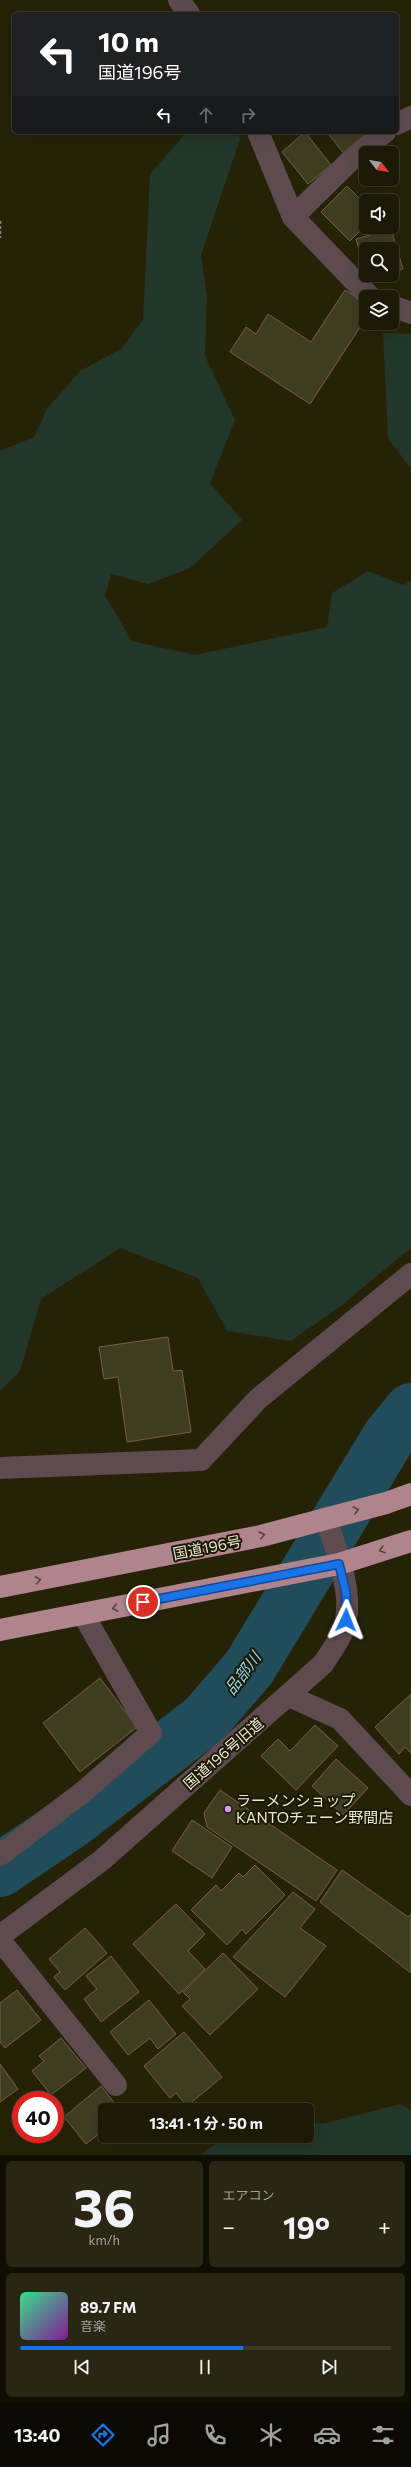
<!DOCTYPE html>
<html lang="ja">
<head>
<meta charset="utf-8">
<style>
  body { margin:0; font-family:Commissioner,"Noto Sans JP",sans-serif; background:#292714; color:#f1f3f6; height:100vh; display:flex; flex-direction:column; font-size:15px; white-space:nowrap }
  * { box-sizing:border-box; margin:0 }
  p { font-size:13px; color:#a0a19b }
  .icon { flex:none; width:22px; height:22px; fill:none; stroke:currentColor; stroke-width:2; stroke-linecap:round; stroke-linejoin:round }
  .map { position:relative; height:2155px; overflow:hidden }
  .side { display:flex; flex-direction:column; gap:6px; padding:6px; background:#0f0e03; flex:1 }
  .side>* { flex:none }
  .banner { position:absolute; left:12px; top:12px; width:387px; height:122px; border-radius:6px; box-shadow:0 4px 16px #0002,0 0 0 1px #3a3828; background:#202124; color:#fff; overflow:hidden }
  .needle { width:26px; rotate:121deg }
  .tools { position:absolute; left:359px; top:146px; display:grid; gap:8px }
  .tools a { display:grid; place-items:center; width:40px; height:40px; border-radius:6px; background:#1c1a06; box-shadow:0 4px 16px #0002,0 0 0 1px #3a3828; font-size:20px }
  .speed { position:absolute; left:12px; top:2091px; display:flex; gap:8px; font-size:20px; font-weight:700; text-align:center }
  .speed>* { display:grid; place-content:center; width:52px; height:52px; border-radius:50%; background:#1c1a06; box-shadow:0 4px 16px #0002,0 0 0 1px #3a3828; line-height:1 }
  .speed .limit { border:6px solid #d22; background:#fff; color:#111 }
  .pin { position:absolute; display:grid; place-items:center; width:34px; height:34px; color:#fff; margin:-17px; border:2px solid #fff; border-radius:50%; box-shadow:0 1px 4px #0007 }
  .me { position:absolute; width:44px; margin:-22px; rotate:2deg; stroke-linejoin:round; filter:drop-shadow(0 0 3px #0008) }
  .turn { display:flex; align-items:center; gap:14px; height:84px; padding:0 20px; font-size:18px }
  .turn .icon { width:52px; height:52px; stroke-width:2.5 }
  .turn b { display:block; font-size:28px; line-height:34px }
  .lanes { display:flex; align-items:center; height:38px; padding:0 20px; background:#0003; justify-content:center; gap:20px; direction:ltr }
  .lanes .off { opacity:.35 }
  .big { font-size:30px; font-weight:700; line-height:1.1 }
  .side .widget { flex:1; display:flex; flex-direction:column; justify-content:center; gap:6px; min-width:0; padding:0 14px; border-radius:6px; background:#292714 }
  .side .dial { align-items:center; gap:0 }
  .dial b { font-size:52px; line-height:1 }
  .song { display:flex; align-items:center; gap:12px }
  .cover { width:48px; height:48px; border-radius:6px; background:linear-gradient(135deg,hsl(150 70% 55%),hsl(290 70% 35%)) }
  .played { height:4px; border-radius:2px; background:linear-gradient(90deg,#1a73e8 60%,#3a3828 60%) }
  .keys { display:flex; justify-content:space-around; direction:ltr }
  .heat { display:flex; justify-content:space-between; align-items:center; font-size:22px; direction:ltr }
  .side .tiles { flex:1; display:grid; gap:6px; grid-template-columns:1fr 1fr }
  .widget:last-child { grid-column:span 2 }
  .trip { position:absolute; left:98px; top:2103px; width:216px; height:40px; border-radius:6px; background:#1c1a06; box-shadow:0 4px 16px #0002,0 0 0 1px #3a3828; font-weight:700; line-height:40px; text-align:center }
  .tabs { display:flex; height:64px; justify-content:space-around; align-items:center; background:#0b0a02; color:#a0a19b }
  .tabs .icon { width:28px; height:28px }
  .tabs .active { color:#1a73e8 }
  .tabs b { font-size:18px; color:#f1f3f6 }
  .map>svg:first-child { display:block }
  .green { fill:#223629 }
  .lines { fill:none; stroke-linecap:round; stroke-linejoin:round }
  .river { stroke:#214d5a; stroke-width:54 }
  .building { fill:#403c22; stroke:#696449 }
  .path { stroke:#8a8672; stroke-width:2.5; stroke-dasharray:3 2; stroke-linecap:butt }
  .minor { stroke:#5d4b4f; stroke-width:22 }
  .highway { stroke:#af848d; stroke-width:22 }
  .oneway { stroke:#574339 }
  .route-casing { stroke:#114b97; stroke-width:10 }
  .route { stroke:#1a73e8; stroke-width:7 }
  .poi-dot { fill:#d49cfb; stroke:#1d1801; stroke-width:1.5 }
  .labels { text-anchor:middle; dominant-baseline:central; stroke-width:4; stroke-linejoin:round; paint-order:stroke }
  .street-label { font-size:15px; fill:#eae7d8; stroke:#1d1801 }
  .poi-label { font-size:15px; fill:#eae7d8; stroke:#1d1801; text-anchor:start }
  .water-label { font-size:16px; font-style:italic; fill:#8cd9f1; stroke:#1d1801 }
</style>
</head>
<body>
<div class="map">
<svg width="411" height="2155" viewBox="0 0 411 2155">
  <rect width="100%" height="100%" fill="#262208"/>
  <path class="green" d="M187,132H237L240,139L201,255L207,297L205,356L235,420L210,483L242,520L190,568L148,584L111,574L105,596L132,641L195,655L327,627L332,593L368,571L403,585L411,581V1248L338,1308L291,1341L227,1331L198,1278L120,1248L41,1299L20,1371L0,1391V451L34,437L47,409L80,371L122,348L143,320L150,174Z
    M383,333L411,334V469L388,438Z
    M401,2104L411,2110V2155H201L226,2136H307V2124L326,2123Z"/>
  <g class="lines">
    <path class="river" d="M0,1870L71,1822L205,1719L249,1668L389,1437L411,1410"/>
  </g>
  <path class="building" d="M305,132L331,165L308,184L282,152Z
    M327,132H373L345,155Z
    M347,186L366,205V225L350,241L321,212Z
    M391,229L403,269L392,272V249H366V275H381L367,279L356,239Z
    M345,290L366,304V318L310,404L230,352L246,327L256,334L268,314L311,342Z
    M168,1337L173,1371L182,1370L191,1432L127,1442L118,1377L104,1379L99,1347Z
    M100,1678L137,1727L80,1772L43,1723Z
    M411,1694V1753L405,1747L399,1754L375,1727Z
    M315,1725L338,1746L296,1790L261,1756L278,1739L290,1751Z
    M336,1759L368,1788L343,1815L312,1786Z
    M220,1790L337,1870L316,1901L207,1827L204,1813Z
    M192,1820L232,1847L212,1878L172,1851Z
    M255,1865L285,1895L246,1934L242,1929L227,1945L191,1910L216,1885L221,1891L239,1873L243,1877Z
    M342,1870L408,1917L411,1914V1973L320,1902Z
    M293,1892L315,1909L300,1928L326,1946L285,1997L233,1957Z
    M176,1904L205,1934L188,1951L205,1969L179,1994L133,1944Z
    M85,1928L107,1953L65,1990L54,1977L60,1972L49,1959Z
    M223,1953L258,1989L210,2035L182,2006L190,1999L183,1992Z
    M111,1956L139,1992L101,2022L84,1999L97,1989L86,1976Z
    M17,1990L41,2020L5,2048L0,2042V2003Z
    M149,2000L176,2034L158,2049L150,2038L128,2055L110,2032Z
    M184,2032L222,2077L187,2106L176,2093L170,2098L144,2066Z
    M61,2038L86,2068L51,2095L32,2071L44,2061L39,2056Z
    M0,2064L18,2089L0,2102Z
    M101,2086L120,2110H105V2129L86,2144L64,2117Z"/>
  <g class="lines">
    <path class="path" d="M0,221V238"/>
    <path class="minor" d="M179,0L189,14
      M397,124L411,117
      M258,132L293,217L370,297
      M293,217L351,160L385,132
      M392,306L411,313
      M0,1468L201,1460L258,1399L411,1274
      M289,1696L340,1719L411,1795
      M0,1855L83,1792L151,1733L83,1614
      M0,1936L102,1860L323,1664C332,1650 343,1636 346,1620C352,1587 335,1549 326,1517
      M0,1940L116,2085"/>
    <path class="highway" d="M0,1587L261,1536L386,1503L411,1494
      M0,1630L339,1564L411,1541"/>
  </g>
  <defs><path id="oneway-chevron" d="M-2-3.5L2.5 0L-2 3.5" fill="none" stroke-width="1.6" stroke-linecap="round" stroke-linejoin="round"/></defs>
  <g class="oneway">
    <use href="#oneway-chevron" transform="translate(356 1510) rotate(-13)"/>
    <use href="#oneway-chevron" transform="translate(262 1535) rotate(-13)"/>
    <use href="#oneway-chevron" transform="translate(382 1550) rotate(162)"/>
    <use href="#oneway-chevron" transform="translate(38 1580) rotate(-11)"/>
    <use href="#oneway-chevron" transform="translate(115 1608) rotate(169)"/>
  </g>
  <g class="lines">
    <g class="route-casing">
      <path id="route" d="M143,1602L339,1564L346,1593V1620"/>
    </g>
    <use href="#route" class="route"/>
  </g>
  <circle class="poi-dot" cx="228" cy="1809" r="4"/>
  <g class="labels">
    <g class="street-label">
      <text transform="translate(207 1547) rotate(-11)">国道196号</text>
      <text transform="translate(223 1753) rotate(-41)">国道196号旧道</text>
    </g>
    <g class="poi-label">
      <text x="236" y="1800">ラーメンショップ<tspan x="236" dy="17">KANTOチェーン野間店</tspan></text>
    </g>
    <g class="water-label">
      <text transform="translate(242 1673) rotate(-53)">品部川</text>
    </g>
  </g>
</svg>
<div class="tools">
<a><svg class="needle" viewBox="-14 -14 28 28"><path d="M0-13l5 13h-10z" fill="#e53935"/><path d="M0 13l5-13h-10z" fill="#a0a19b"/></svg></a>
<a><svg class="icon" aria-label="sound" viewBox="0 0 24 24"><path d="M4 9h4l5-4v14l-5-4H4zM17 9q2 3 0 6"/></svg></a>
<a><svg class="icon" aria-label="search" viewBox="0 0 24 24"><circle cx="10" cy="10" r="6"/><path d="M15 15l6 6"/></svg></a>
<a><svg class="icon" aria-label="layers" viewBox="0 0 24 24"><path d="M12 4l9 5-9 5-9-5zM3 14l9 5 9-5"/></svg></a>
</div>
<div class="speed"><div class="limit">40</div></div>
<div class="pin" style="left:143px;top:1602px;background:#d93025"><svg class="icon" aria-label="arrive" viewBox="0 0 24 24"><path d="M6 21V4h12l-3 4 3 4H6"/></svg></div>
<svg class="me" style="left:346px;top:1620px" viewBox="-20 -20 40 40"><path d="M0-17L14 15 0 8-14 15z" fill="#1a73e8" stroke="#fff" stroke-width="4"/></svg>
<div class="trip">13:41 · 1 分 · 50 m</div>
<div class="banner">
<div class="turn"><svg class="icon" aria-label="left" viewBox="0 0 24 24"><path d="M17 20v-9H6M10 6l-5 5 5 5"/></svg><div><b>10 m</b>国道196号</div></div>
<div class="lanes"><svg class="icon" aria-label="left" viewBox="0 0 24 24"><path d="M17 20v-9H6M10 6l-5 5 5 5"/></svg><svg class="icon off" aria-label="ahead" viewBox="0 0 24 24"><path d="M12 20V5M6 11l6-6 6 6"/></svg><svg class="icon off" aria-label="right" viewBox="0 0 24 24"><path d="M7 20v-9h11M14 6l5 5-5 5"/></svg></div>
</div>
</div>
<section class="side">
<div class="tiles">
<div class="widget dial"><b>36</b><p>km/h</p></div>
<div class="widget"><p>エアコン</p>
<div class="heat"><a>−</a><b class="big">19°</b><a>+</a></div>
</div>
<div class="widget">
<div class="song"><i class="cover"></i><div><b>89.7 FM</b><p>音楽</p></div></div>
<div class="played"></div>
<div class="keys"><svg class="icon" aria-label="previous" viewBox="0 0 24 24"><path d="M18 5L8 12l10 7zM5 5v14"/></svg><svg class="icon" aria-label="pause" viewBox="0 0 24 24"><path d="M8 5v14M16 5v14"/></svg><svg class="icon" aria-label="next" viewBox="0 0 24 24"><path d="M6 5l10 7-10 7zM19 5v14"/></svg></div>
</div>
</div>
</section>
<nav class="tabs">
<b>13:40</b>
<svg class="icon active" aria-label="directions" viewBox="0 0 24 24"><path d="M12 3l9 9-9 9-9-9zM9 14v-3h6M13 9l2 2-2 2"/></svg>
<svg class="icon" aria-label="music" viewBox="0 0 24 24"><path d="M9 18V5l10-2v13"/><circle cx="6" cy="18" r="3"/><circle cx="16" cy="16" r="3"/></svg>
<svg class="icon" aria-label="phone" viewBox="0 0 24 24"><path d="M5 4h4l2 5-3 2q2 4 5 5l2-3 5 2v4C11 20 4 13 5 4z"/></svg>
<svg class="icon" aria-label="climate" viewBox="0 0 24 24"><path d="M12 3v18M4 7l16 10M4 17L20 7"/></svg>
<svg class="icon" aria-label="car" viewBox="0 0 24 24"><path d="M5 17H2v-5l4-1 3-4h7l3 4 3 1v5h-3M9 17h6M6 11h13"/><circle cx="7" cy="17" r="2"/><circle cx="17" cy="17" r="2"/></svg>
<svg class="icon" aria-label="filters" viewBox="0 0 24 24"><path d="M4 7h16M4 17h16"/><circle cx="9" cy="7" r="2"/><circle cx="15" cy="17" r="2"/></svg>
</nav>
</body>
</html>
